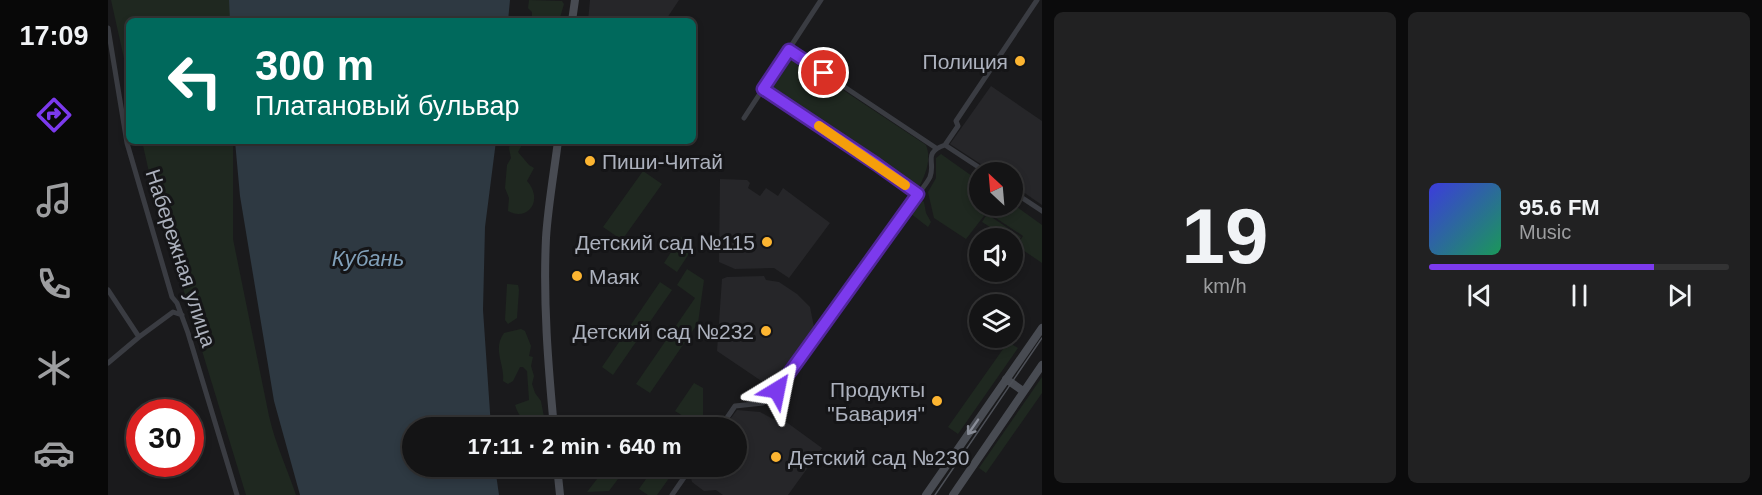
<!DOCTYPE html>
<html lang="en">
<head>
<meta charset="utf-8">
<style>
  body { margin:0; font-family:Helvetica,sans-serif; background:#212122; color:#f1f3f6; height:100vh; display:flex; flex-direction:column; font-size:22px; white-space:nowrap }
  * { box-sizing:border-box; margin:0 }
  p { font-size:20px; color:#9d9ea0 }
  .icon { flex:none; width:33px; height:33px; fill:none; stroke:currentColor; stroke-width:2; stroke-linecap:round; stroke-linejoin:round }
  .map { position:relative; flex:1; overflow:hidden }
  .sheet { display:flex; flex-direction:column; gap:12px; padding:12px; background:#0b0b0c; width:720px }
  .sheet>* { flex:none }
  .guide { position:absolute; left:18px; top:18px; width:570px; height:126px; border-radius:9px; box-shadow:0 3px 9px #0003,0 0 0 2px #333334; background:#00695c; color:#fff; overflow:hidden }
  .needle { width:39px; rotate:334deg }
  .controls { position:absolute; left:861px; top:162px; display:grid; gap:12px }
  .controls a { display:grid; place-items:center; width:54px; height:54px; border-radius:50%; background:#141415; box-shadow:0 3px 9px #0003,0 0 0 2px #333334; font-size:30px }
  .speed { position:absolute; left:18px; top:399px; display:flex; gap:12px; font-size:30px; font-weight:700; text-align:center }
  .speed>* { display:grid; place-content:center; width:78px; height:78px; border-radius:50%; background:#141415; box-shadow:0 3px 9px #0003,0 0 0 2px #333334; line-height:1 }
  .speed .limit { border:9px solid #d22; background:#fff; color:#111 }
  .pin { position:absolute; display:grid; place-items:center; width:51px; height:51px; color:#fff; margin:-26px; border:3px solid #fff; border-radius:50%; box-shadow:0 2px 6px #0007 }
  .me { position:absolute; width:66px; margin:-33px; rotate:35deg; stroke-linejoin:round; filter:drop-shadow(0 0 4px #0008) }
  .turn { display:flex; align-items:center; gap:21px; height:126px; padding:0 30px; font-size:27px }
  .turn .icon { width:78px; height:78px; stroke-width:2.5 }
  .turn b { display:block; font-size:42px; line-height:51px }
  .sheet .widget { flex:1; display:flex; flex-direction:column; justify-content:center; gap:9px; min-width:0; padding:0 21px; border-radius:9px; background:#212122 }
  .sheet .dial { align-items:center; gap:0 }
  .dial b { font-size:78px; line-height:1 }
  .song { display:flex; align-items:center; gap:18px }
  .cover { width:72px; height:72px; border-radius:9px; background:linear-gradient(135deg,hsl(240 70% 55%),hsl(150 70% 35%)) }
  .played { height:6px; border-radius:3px; background:linear-gradient(90deg,#7c3aed 75%,#333334 75%) }
  .keys { display:flex; justify-content:space-around; direction:ltr }
  .sheet .tiles { flex:1; display:grid; gap:12px; grid-template-columns:repeat(2,1fr) }
  .trip { position:absolute; left:294px; top:417px; width:345px; height:60px; border-radius:30px; background:#141415; box-shadow:0 3px 9px #0003,0 0 0 2px #333334; font-weight:700; line-height:60px; text-align:center }
  main { display:flex; flex:1; min-height:0 }
  .tabs { display:flex; flex-direction:column; width:108px; justify-content:space-around; align-items:center; background:#080808; color:#9d9ea0 }
  .tabs .icon { width:42px; height:42px }
  .tabs .active { color:#7c3aed }
  .tabs b { font-size:27px; color:#f1f3f6 }
  .map>svg:first-child { display:block }
  .built { fill:#262629 }
  .green { fill:#1f2820 }
  .water { fill:#2e3942 }
  .lines { fill:none; stroke-linecap:round; stroke-linejoin:round }
  .minor { stroke:#3a3c42; stroke-width:5 }
  .secondary { stroke:#484b52; stroke-width:8 }
  .tram { stroke:#4d5057; stroke-width:1.5 }
  .oneway { stroke:#898d98 }
  .route-casing { stroke:#51269a; stroke-width:15 }
  .route { stroke:#7c3aed; stroke-width:10 }
  .slow { stroke:#f59e0b; stroke-width:10 }
  .poi-dot { fill:#fdb531; stroke:#151517; stroke-width:2 }
  .labels { text-anchor:middle; dominant-baseline:central; stroke-width:6; stroke-linejoin:round; paint-order:stroke }
  .poi-label { font-size:21px; fill:#acb1bd; stroke:#151517; text-anchor:end }
  .street-label { font-size:21px; fill:#acb1bd; stroke:#151517 }
  .water-label { font-size:22px; font-style:italic; fill:#81a0b9; stroke:#151517 }
</style>
</head>
<body>
<main>
<nav class="tabs">
<b>17:09</b>
<svg class="icon active" aria-label="directions" viewBox="0 0 24 24"><path d="M12 3l9 9-9 9-9-9zM9 14v-3h6M13 9l2 2-2 2"/></svg>
<svg class="icon" aria-label="music" viewBox="0 0 24 24"><path d="M9 18V5l10-2v13"/><circle cx="6" cy="18" r="3"/><circle cx="16" cy="16" r="3"/></svg>
<svg class="icon" aria-label="phone" viewBox="0 0 24 24"><path d="M5 4h4l2 5-3 2q2 4 5 5l2-3 5 2v4C11 20 4 13 5 4z"/></svg>
<svg class="icon" aria-label="climate" viewBox="0 0 24 24"><path d="M12 3v18M4 7l16 10M4 17L20 7"/></svg>
<svg class="icon" aria-label="car" viewBox="0 0 24 24"><path d="M5 17H2v-5l4-1 3-4h7l3 4 3 1v5h-3M9 17h6M6 11h13"/><circle cx="7" cy="17" r="2"/><circle cx="17" cy="17" r="2"/></svg>
</nav>
<div class="map">
<svg width="934" height="495" viewBox="0 0 934 495">
  <rect width="100%" height="100%" fill="#1a1a1c"/>
  <path class="built" d="M482,0H571L557,21H480Z
    M883,86L934,121V205L905,185L904,172H885L842,144Z
    M612,179L639,180L642,183L640,188L652,196L658,188L670,196L675,188L722,223L681,278L666,268L627,269L611,262Z
    M656,276L658,280L671,282L689,294L702,307L707,332L673,374L661,386L609,351L614,279L619,277Z
    M629,410L652,412L665,419L670,416L714,448L680,495H615L608,490L596,491L584,482L582,474L588,467L628,466V428L616,427Z"/>
  <path class="green" d="M3,0H126L125,21H21V81Z
    M421,0L454,1L456,4L451,21H424V12L420,8Z
    M682,55L818,145C824,160 817,176 810,189L661,87Z
    M34,141H125V239L161,416C167,443 179,468 188,495H138L45,190Z
    M403,141H416L410,152L421,165L426,168L419,181C436,200 420,222 400,211L401,198L397,188L399,165L403,158L401,148Z
    M833,154L871,181L872,206H904L905,204L934,225V263L909,246L915,236L879,212L858,239L826,218L820,192L828,178V158Z
    M535,171L554,184L514,240L495,227Z
    M812,199L816,202L818,213L823,222L820,227L802,213Z
    M879,214L913,237L908,245L905,242L904,238H899L874,222Z
    M573,237L586,246L569,272L556,263Z
    M579,269L596,280L590,323L542,393L528,384L587,298L569,285Z
    M552,282L564,290L505,375L494,367Z
    M399,284L410,285L411,290L409,318L400,324L397,320Z
    M413,329L417,331L423,346L421,356L425,357L423,366L426,376L424,384L427,393L433,401L436,417L434,424C420,425 411,419 407,405L421,400L419,371L415,367H412L405,381L400,384L395,381C397,365 384,349 396,333Z
    M900,342L910,348L850,434L840,427Z
    M934,377V393L878,473L871,468Z
    M586,383L595,388V427H574L580,419L567,411Z
    M499,466L519,467L501,491L479,492Z
    M547,466L569,467L549,495H540L531,489Z"/>
  <path class="water" d="M121,0H402L400,21H122Z
    M127,141H388L377,227L375,310L383,427L304,428V466L387,467L391,495H192L166,401L132,196Z"/>
  <g class="lines">
    <path class="minor" d="M0,28L19,143L64,297L69,303L80,333L129,495
      M681,50L828,148
      M655,89L768,164L810,194
      M636,118L713,0
      M837,145L850,126L848,121L929,0
      M837,145L878,172
      M904,191L934,211
      M0,290L31,337
      M0,363L31,337L65,312L74,315
      M612,428L627,406L655,403L669,390L810,194C814,189 819,183 822,177C828,162 814,153 837,145
      M564,495L584,466"/>
    <path class="secondary" d="M464,21L467,0
      M898,379L915,391
      M446,428C440,364 435,301 438,238C440,206 446,173 450,141
      M449,466L452,495
      M818,495L934,328
      M845,495L934,365"/>
    <path class="tram" d="M827,495L934,338"/>
  </g>
  <defs><path id="oneway-shaft" d="M-6 0H5M1.5-3L5.5 0L1.5 3" fill="none" stroke-width="1.6" stroke-linecap="round" stroke-linejoin="round" transform="scale(1.5)"/></defs>
  <use class="oneway" href="#oneway-shaft" transform="translate(865 427) rotate(125)"/>
  <g class="lines">
    <g class="route-casing">
      <path id="route" d="M669,390L810,194L768,164L655,89L681,50L716,73"/>
    </g>
    <use href="#route" class="route"/>
    <path class="slow" d="M711,126L797,185"/>
  </g>
  <g class="poi-dot">
    <circle cx="912" cy="61" r="6"/>
    <circle cx="482" cy="161" r="6"/>
    <circle cx="659" cy="242" r="6"/>
    <circle cx="469" cy="276" r="6"/>
    <circle cx="658" cy="331" r="6"/>
    <circle cx="829" cy="401" r="6"/>
    <circle cx="668" cy="457" r="6"/>
  </g>
  <g class="labels">
    <g class="poi-label">
      <text x="900" y="61">Полиция</text>
      <text x="494" y="161" text-anchor="start">Пиши-Читай</text>
      <text x="647" y="242">Детский сад №115</text>
      <text x="481" y="276" text-anchor="start">Маяк</text>
      <text x="646" y="331">Детский сад №232</text>
      <text x="817" y="389">Продукты<tspan x="817" dy="24">"Бавария"</tspan></text>
      <text x="680" y="457" text-anchor="start">Детский сад №230</text>
    </g>
    <g class="street-label">
      <text transform="translate(73 258) rotate(72)">Набережная улица</text>
    </g>
    <g class="water-label">
      <text x="260" y="258">Кубань</text>
    </g>
  </g>
</svg>
<div class="controls">
<a><svg class="needle" viewBox="-14 -14 28 28"><path d="M0-13l5 13h-10z" fill="#e53935"/><path d="M0 13l5-13h-10z" fill="#9d9ea0"/></svg></a>
<a><svg class="icon" aria-label="sound" viewBox="0 0 24 24"><path d="M4 9h4l5-4v14l-5-4H4zM17 9q2 3 0 6"/></svg></a>
<a><svg class="icon" aria-label="layers" viewBox="0 0 24 24"><path d="M12 4l9 5-9 5-9-5zM3 14l9 5 9-5"/></svg></a>
</div>
<div class="speed"><div class="limit">30</div></div>
<div class="pin" style="left:716px;top:73px;background:#d93025"><svg class="icon" aria-label="arrive" viewBox="0 0 24 24"><path d="M6 21V4h12l-3 4 3 4H6"/></svg></div>
<svg class="me" style="left:669px;top:390px" viewBox="-20 -20 40 40"><path d="M0-17L14 15 0 8-14 15z" fill="#7c3aed" stroke="#fff" stroke-width="4"/></svg>
<div class="trip">17:11 · 2 min · 640 m</div>
<div class="guide">
<div class="turn"><svg class="icon" aria-label="left" viewBox="0 0 24 24"><path d="M17 20v-9H6M10 6l-5 5 5 5"/></svg><div><b>300 m</b>Платановый бульвар</div></div>
</div>
</div>
<section class="sheet">
<div class="tiles">
<div class="widget dial"><b>19</b><p>km/h</p></div>
<div class="widget">
<div class="song"><i class="cover"></i><div><b>95.6 FM</b><p>Music</p></div></div>
<div class="played"></div>
<div class="keys"><svg class="icon" aria-label="previous" viewBox="0 0 24 24"><path d="M18 5L8 12l10 7zM5 5v14"/></svg><svg class="icon" aria-label="pause" viewBox="0 0 24 24"><path d="M8 5v14M16 5v14"/></svg><svg class="icon" aria-label="next" viewBox="0 0 24 24"><path d="M6 5l10 7-10 7zM19 5v14"/></svg></div>
</div>
</div>
</section>
</main>
</body>
</html>
